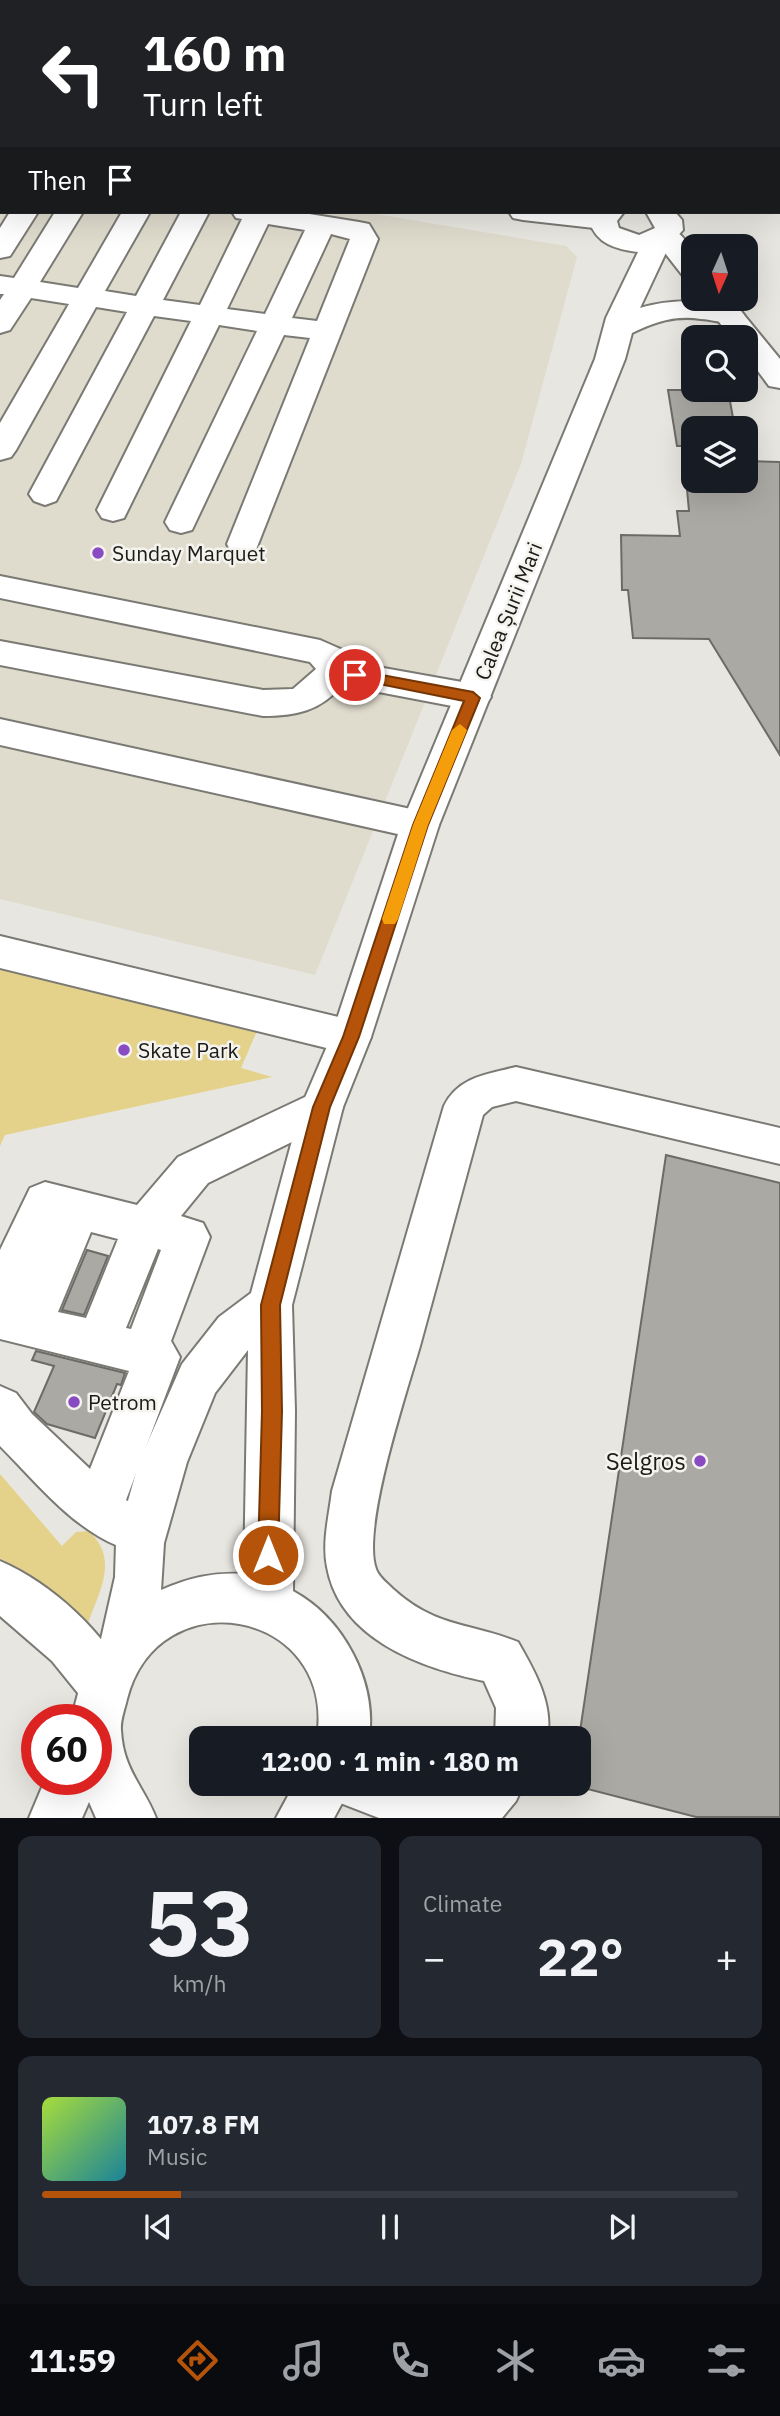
<!DOCTYPE html>
<html lang="en">
<head>
<meta charset="utf-8">
<style>
  body { margin:0; font-family:"IBM Plex Sans",sans-serif; background:#242831; color:#f1f3f6; height:100vh; display:flex; flex-direction:column; font-size:26px; white-space:nowrap }
  * { box-sizing:border-box; margin:0 }
  p { font-size:23px; color:#9ea1a6 }
  .icon { flex:none; width:38px; height:38px; fill:none; stroke:currentColor; stroke-width:2; stroke-linecap:round; stroke-linejoin:round }
  .map { position:relative; height:1818px; overflow:hidden }
  .drawer { display:flex; flex-direction:column; gap:18px; padding:18px; background:#0d0f14; flex:1 }
  .drawer>* { flex:none }
  .guide { position:absolute; left:0px; top:0px; width:780px; height:214px; box-shadow:0 7px 28px #0002; background:#202124; color:#fff; overflow:hidden }
  .needle { width:46px; rotate:183deg }
  .tools { position:absolute; left:681px; top:234px; display:grid; gap:14px }
  .tools a { display:grid; place-items:center; width:77px; height:77px; border-radius:14px; background:#171b24; box-shadow:0 7px 28px #0002; font-size:35px }
  .speed { position:absolute; left:21px; top:1704px; display:flex; gap:14px; font-size:35px; font-weight:700; text-align:center }
  .speed>* { display:grid; place-content:center; width:91px; height:91px; border-radius:50%; background:#171b24; box-shadow:0 7px 28px #0002; line-height:1 }
  .speed .limit { border:10px solid #d22; background:#fff; color:#111 }
  .pin { position:absolute; display:grid; place-items:center; width:60px; height:60px; color:#fff; margin:-30px; border:4px solid #fff; border-radius:50%; box-shadow:0 2px 7px #0007 }
  .me { position:absolute; width:77px; margin:-38px; rotate:0deg; stroke-linejoin:round; filter:drop-shadow(0 0 5px #0008) }
  .turn { display:flex; align-items:center; gap:24px; height:147px; padding:0 28px; font-size:32px }
  .turn .icon { width:91px; height:91px; stroke-width:2.5 }
  .turn b { display:block; font-size:49px; line-height:60px }
  .then { display:flex; align-items:center; height:66px; padding:0 28px; background:#0003; gap:14px; font-size:26px }
  .big { font-size:52px; font-weight:700; line-height:1.1 }
  .drawer .widget { flex:1; display:flex; flex-direction:column; justify-content:center; gap:10px; min-width:0; padding:0 24px; border-radius:14px; background:#242831 }
  .drawer .dial { align-items:center; gap:0 }
  .dial b { font-size:91px; line-height:1 }
  .song { display:flex; align-items:center; gap:21px }
  .cover { width:84px; height:84px; border-radius:10px; background:linear-gradient(135deg,hsl(80 70% 55%),hsl(190 70% 35%)) }
  .played { height:7px; border-radius:4px; background:linear-gradient(90deg,#b45309 20%,#363941 20%) }
  .keys { display:flex; justify-content:space-around; direction:ltr }
  .heat { display:flex; justify-content:space-between; align-items:center; font-size:38px; direction:ltr }
  .drawer .tiles { flex:1; display:grid; gap:18px; grid-template-columns:1fr 1fr }
  .widget:last-child { grid-column:span 2 }
  .trip { position:absolute; left:189px; top:1726px; width:402px; height:70px; border-radius:14px; background:#171b24; box-shadow:0 7px 28px #0002; font-weight:700; line-height:70px; text-align:center }
  .dock { display:flex; height:112px; justify-content:space-around; align-items:center; background:#090b0e; color:#9ea1a6 }
  .dock .icon { width:49px; height:49px }
  .dock .current { color:#b45309 }
  .dock b { font-size:32px; color:#f1f3f6 }
  .map>svg:first-child { display:block }
  .built { fill:#dfdcce }
  .green { fill:#e5d28a }
  .building { fill:#aaa9a3; stroke:#6c6b65; stroke-width:2 }
  .lines { fill:none; stroke-linecap:round; stroke-linejoin:round }
  .minor-casing { stroke:#7a7973; stroke-width:4 }
  .major-casing { stroke:#7a7973; stroke-width:4 }
  .minor { fill:#fff; fill-rule:evenodd }
  .major { fill:#fff; fill-rule:evenodd }
  .route { fill:#b45309; stroke:#753606; stroke-width:2 }
  .slow { fill:#f59e0b }
  .poi-dot { fill:#894bc1; stroke:#f5f3ed; stroke-width:2.5 }
  .labels { text-anchor:middle; dominant-baseline:central; stroke-width:5; stroke-linejoin:round; paint-order:stroke }
  .poi-label { font-size:21px; fill:#1b1b19; stroke:#f5f3ed; text-anchor:start }
  .street-label { font-size:21px; fill:#1b1b19; stroke:#f5f3ed }
  .near-poi-label { font-size:24px; fill:#1b1b19; stroke:#f5f3ed; text-anchor:end }
</style>
</head>
<body>
<div class="map">
<svg width="780" height="1818" viewBox="0 0 780 1818">
  <rect width="100%" height="100%" fill="#e8e6e0"/>
  <path class="built" d="M0,149L2,212H364L566,246L577,257L521,464L315,975L0,899Z"/>
  <path class="green" d="M0,965L257,1031L241,1068L272,1077L5,1135L0,1146Z
    M0,1474L62,1546L76,1532L89,1531C119,1559 100,1590 88,1623L0,1558Z"/>
  <path class="building" d="M668,390H728L735,429H693V481H746V461L780,462V755L709,639L633,638L628,590H622L621,535L680,536L677,511H689L683,446H677Z
    M666,1155L780,1183V1817H696L572,1785L579,1783V1738Z
    M87,1250L108,1256L84,1315L62,1310Z
    M36,1351L125,1373L121,1385L117,1384L95,1438L47,1424L34,1412L54,1366L32,1360Z"/>
  <g class="lines">
    <g class="minor-casing">
      <path id="minor" d="M0,112L2,113V129L0,128Z
        M779,168H780V184H779Z
        M10,212H38L10,256L0,258V228Z
        M55,212H83L40,282L78,288L122,212H150L105,291L136,296L181,212H209L163,300L200,305L242,219L236,218L232,212H297L359,222L369,224L378,239L255,552L243,555L231,552L227,544L310,338L284,335L192,530L181,533L170,530L165,522L257,331L219,325L124,518L113,521L102,518L97,510L191,321L154,316L56,501L45,505L34,501L29,494L127,312L96,307L16,450L11,457L0,460V423L69,304L31,298L10,330L0,333V300L4,294H0V276L14,278ZM268,224L305,230L265,314L227,309ZM331,234L350,239L317,321L292,318Z
        M509,212H595L613,215L617,221L613,227L603,229L523,220L513,218Z
        M665,227C690,233 693,256 693,279L683,276L651,235L655,229Z
        M702,299H731L780,359V388L769,386L746,355V338H731Z
        M0,576L320,640L345,651L350,662L473,684L485,688L491,697L485,706L473,710L342,685C321,711 295,716 263,716L0,665V641L263,690L293,689L316,669L310,662L0,598Z
        M0,719L420,811L433,815L439,825L433,835L420,839L0,745Z
        M0,936L351,1020L365,1025L371,1037L365,1049L351,1054L0,968Z
        M516,1067L780,1128V1164L516,1101L492,1107L483,1115C462,1192 441,1269 420,1346C407,1391 361,1529 376,1569C378,1576 387,1583 393,1589C436,1628 468,1622 518,1642C534,1670 554,1704 547,1738H495L496,1708L484,1681C421,1668 340,1639 327,1567C322,1542 329,1516 332,1491L444,1106C458,1077 487,1074 516,1067Z
        M322,1089L337,1094L343,1107L337,1120L208,1183L181,1216L203,1223L210,1237L171,1341L180,1357L126,1500L135,1505L142,1522L135,1539L118,1546C70,1526 36,1482 0,1446V1386L16,1393L32,1414L90,1469L129,1371L0,1339V1250L30,1188L45,1182L137,1205L178,1157ZM91,1232L118,1239L86,1318L58,1312ZM158,1249L161,1250L131,1329L126,1328Z
        M0,1561C51,1583 108,1634 129,1685L122,1703L104,1710L86,1703L52,1661L0,1616Z
        M327,1783H434L456,1790L463,1783H524L516,1801L502,1818H379L335,1801Z"/>
    </g>
    <g class="major-casing">
      <path id="major" d="M560,0H584L585,2H561Z
        M596,212H624L617,221L619,228L639,235L655,228L646,212H675L682,220L683,230L670,244L640,308C675,298 704,300 739,309L744,315L739,321C726,325 715,320 701,319C675,315 655,322 632,333L625,359L439,825L371,1037L343,1107L292,1305L295,1411L293,1591C343,1618 377,1681 369,1738H317C337,1609 158,1577 127,1699C125,1708 120,1721 121,1730C123,1770 143,1785 156,1818H96L89,1802L82,1818H29L45,1780H96V1720H71L80,1686L101,1639L115,1577L116,1543L139,1462L182,1364L219,1317L251,1293L301,1107L331,1037L401,825L595,359L606,318L638,252C615,249 597,244 589,221ZM248,1350L244,1574C213,1572 189,1578 161,1590L164,1543L187,1462L215,1393Z
        M295,1783H353L334,1818H276Z"/>
    </g>
    <use href="#minor" class="minor"/>
    <use href="#major" class="major"/>
  </g>
  <path class="route" d="M355,670L473,692L480,698L428,825L359,1037L330,1107L280,1305L282,1411L278,1555L275,1562L268,1565L261,1562L258,1555L262,1411L261,1305L313,1107L343,1037L413,825L464,701L350,678L348,675Z"/>
  <path class="slow" d="M460,724L467,730L428,825L398,919L395,924H384L382,919L413,825L452,730Z"/>
  <g class="poi-dot">
    <circle cx="98" cy="553" r="7"/>
    <circle cx="124" cy="1050" r="7"/>
    <circle cx="74" cy="1402" r="7"/>
    <circle cx="700" cy="1461" r="7"/>
  </g>
  <g class="labels">
    <g class="poi-label">
      <text x="112" y="553">Sunday Marquet</text>
      <text x="138" y="1050">Skate Park</text>
      <text x="88" y="1402">Petrom</text>
    </g>
    <g class="street-label">
      <text transform="translate(508 611) rotate(-68)">Calea Șurii Mari</text>
    </g>
    <g class="near-poi-label">
      <text x="686" y="1461">Selgros</text>
    </g>
  </g>
</svg>
<div class="tools">
<a><svg class="needle" viewBox="-14 -14 28 28"><path d="M0-13l5 13h-10z" fill="#e53935"/><path d="M0 13l5-13h-10z" fill="#9ea1a6"/></svg></a>
<a><svg class="icon" aria-label="search" viewBox="0 0 24 24"><circle cx="10" cy="10" r="6"/><path d="M15 15l6 6"/></svg></a>
<a><svg class="icon" aria-label="layers" viewBox="0 0 24 24"><path d="M12 4l9 5-9 5-9-5zM3 14l9 5 9-5"/></svg></a>
</div>
<div class="speed"><div class="limit">60</div></div>
<div class="pin" style="left:355px;top:675px;background:#d93025"><svg class="icon" aria-label="arrive" viewBox="0 0 24 24"><path d="M6 21V4h12l-3 4 3 4H6"/></svg></div>
<svg class="me" style="left:268px;top:1555px" viewBox="-20 -20 40 40"><circle r="17" fill="#b45309" stroke="#fff" stroke-width="3"/><path d="M0-11L8 9 0 5-8 9z" fill="#fff"/></svg>
<div class="trip">12:00 · 1 min · 180 m</div>
<div class="guide">
<div class="turn"><svg class="icon" aria-label="left" viewBox="0 0 24 24"><path d="M17 20v-9H6M10 6l-5 5 5 5"/></svg><div><b>160 m</b>Turn left</div></div>
<div class="then">Then<svg class="icon" aria-label="arrive" viewBox="0 0 24 24"><path d="M6 21V4h12l-3 4 3 4H6"/></svg></div>
</div>
</div>
<section class="drawer">
<div class="tiles">
<div class="widget dial"><b>53</b><p>km/h</p></div>
<div class="widget"><p>Climate</p>
<div class="heat"><a>−</a><b class="big">22°</b><a>+</a></div>
</div>
<div class="widget">
<div class="song"><i class="cover"></i><div><b>107.8 FM</b><p>Music</p></div></div>
<div class="played"></div>
<div class="keys"><svg class="icon" aria-label="previous" viewBox="0 0 24 24"><path d="M18 5L8 12l10 7zM5 5v14"/></svg><svg class="icon" aria-label="pause" viewBox="0 0 24 24"><path d="M8 5v14M16 5v14"/></svg><svg class="icon" aria-label="next" viewBox="0 0 24 24"><path d="M6 5l10 7-10 7zM19 5v14"/></svg></div>
</div>
</div>
</section>
<nav class="dock">
<b>11:59</b>
<svg class="icon current" aria-label="directions" viewBox="0 0 24 24"><path d="M12 3l9 9-9 9-9-9zM9 14v-3h6M13 9l2 2-2 2"/></svg>
<svg class="icon" aria-label="music" viewBox="0 0 24 24"><path d="M9 18V5l10-2v13"/><circle cx="6" cy="18" r="3"/><circle cx="16" cy="16" r="3"/></svg>
<svg class="icon" aria-label="phone" viewBox="0 0 24 24"><path d="M5 4h4l2 5-3 2q2 4 5 5l2-3 5 2v4C11 20 4 13 5 4z"/></svg>
<svg class="icon" aria-label="climate" viewBox="0 0 24 24"><path d="M12 3v18M4 7l16 10M4 17L20 7"/></svg>
<svg class="icon" aria-label="car" viewBox="0 0 24 24"><path d="M5 17H2v-5l4-1 3-4h7l3 4 3 1v5h-3M9 17h6M6 11h13"/><circle cx="7" cy="17" r="2"/><circle cx="17" cy="17" r="2"/></svg>
<svg class="icon" aria-label="filters" viewBox="0 0 24 24"><path d="M4 7h16M4 17h16"/><circle cx="9" cy="7" r="2"/><circle cx="15" cy="17" r="2"/></svg>
</nav>
</body>
</html>
